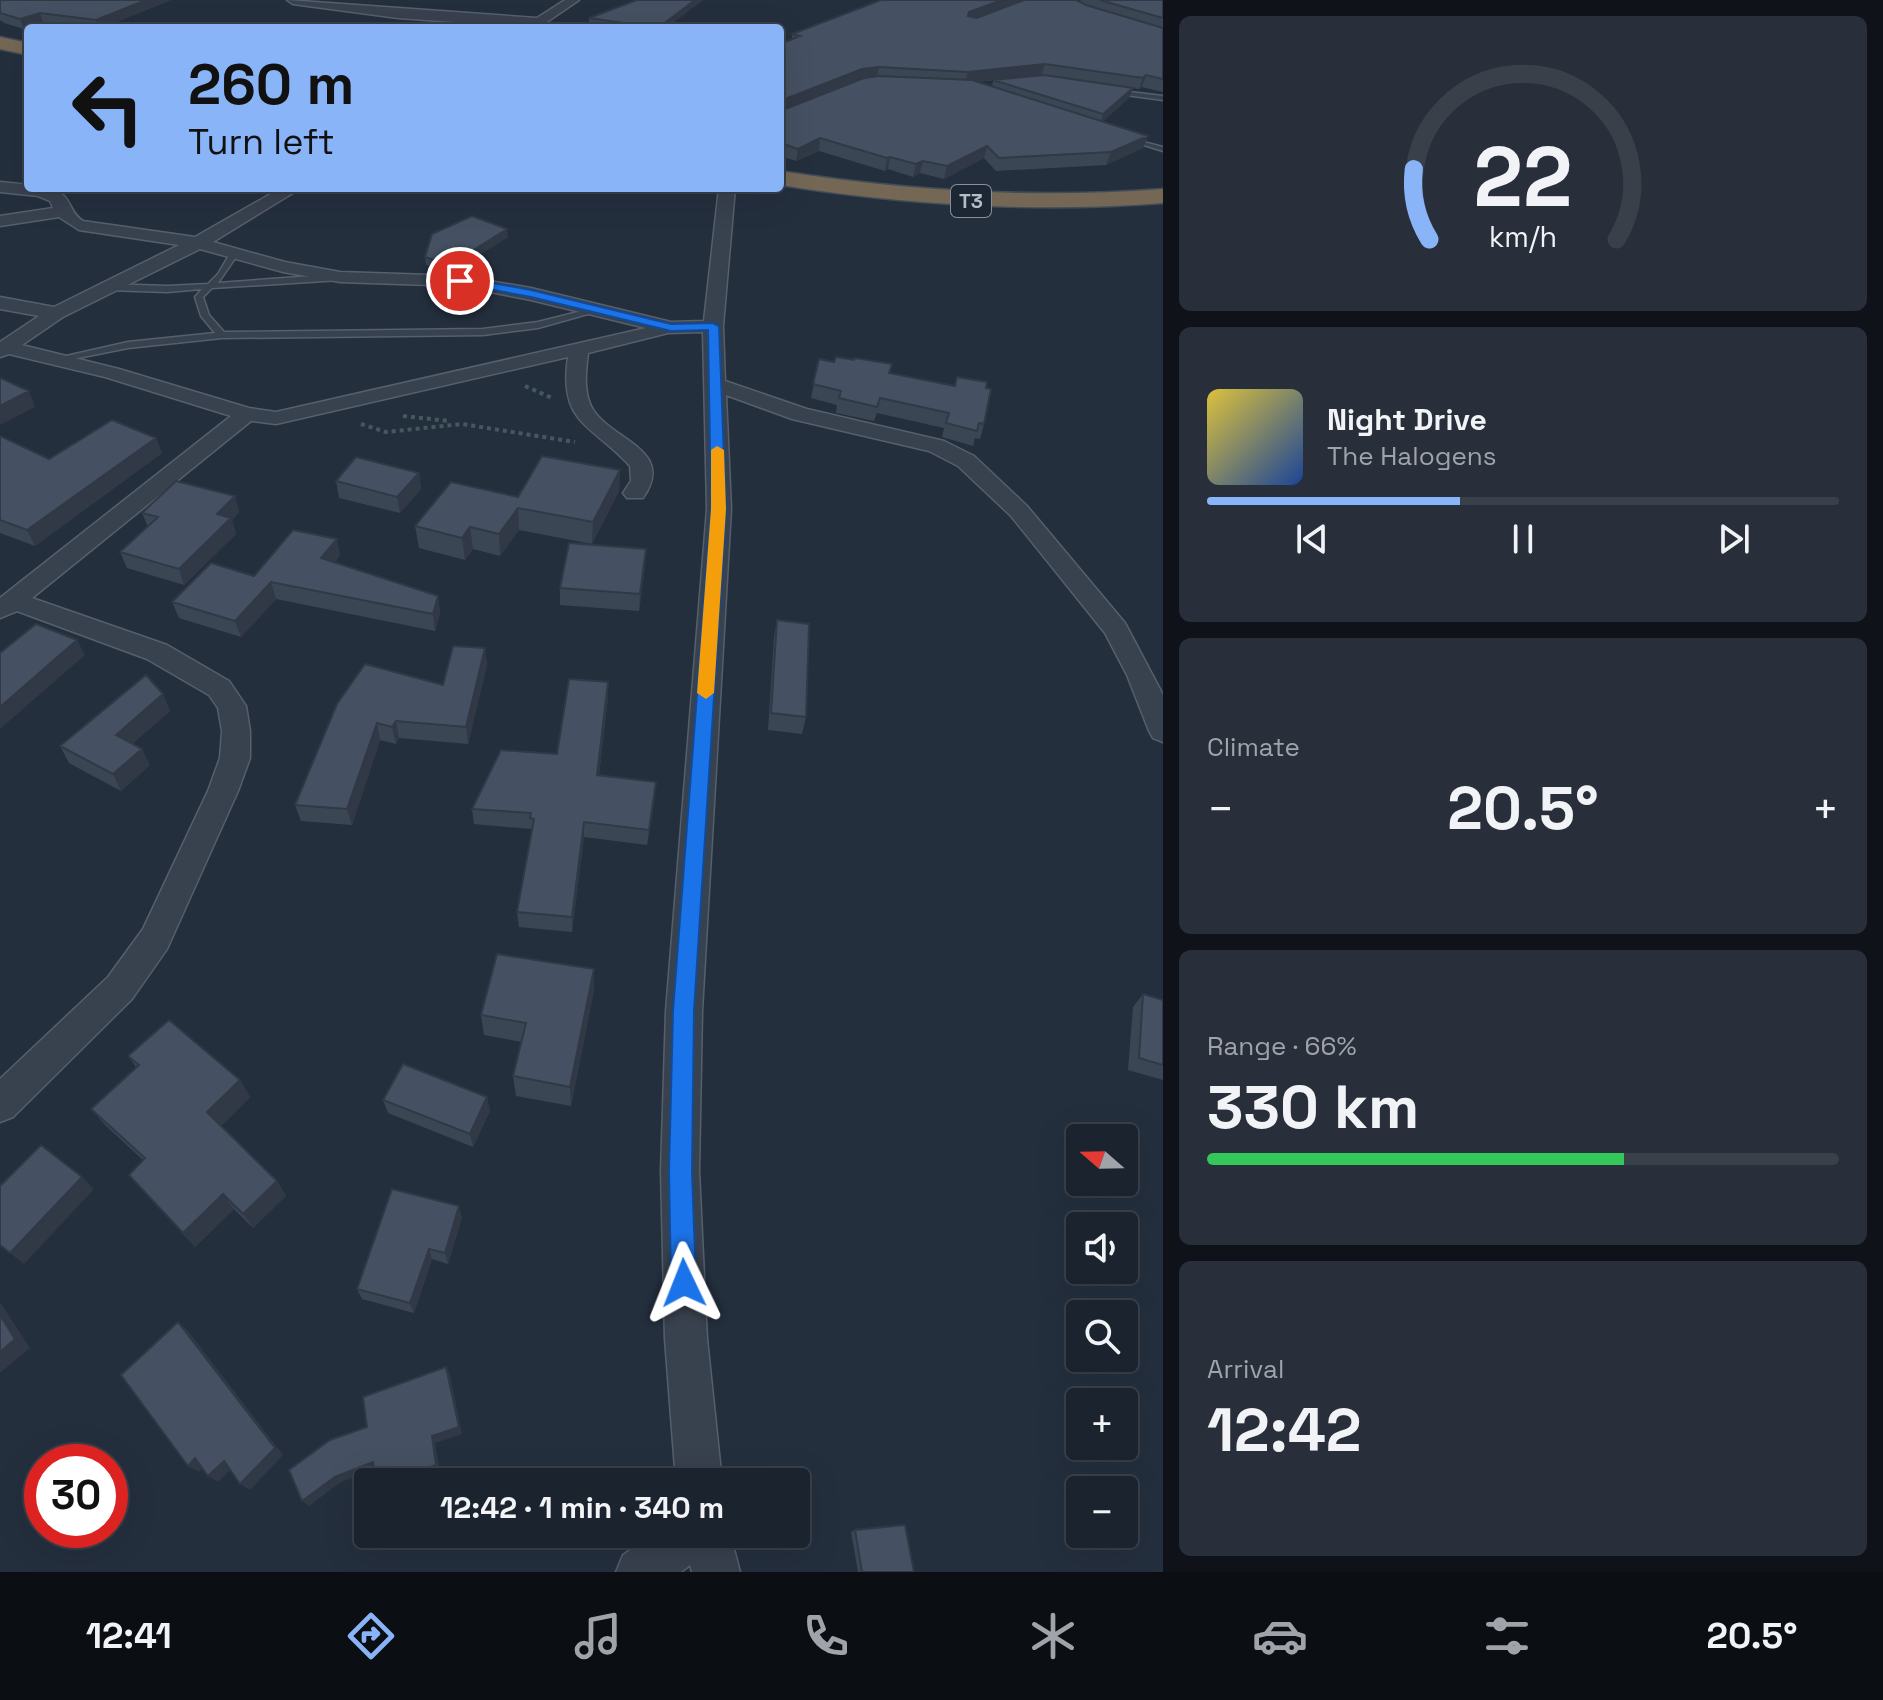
<!DOCTYPE html>
<html lang="en">
<head>
<meta charset="utf-8">
<style>
  body { margin:0; font-family:"Space Grotesk",sans-serif; background:#282f3a; color:#f1f3f6; height:100vh; display:flex; flex-direction:column; font-size:30px; white-space:nowrap }
  * { box-sizing:border-box; margin:0 }
  p { font-size:26px; color:#a0a4aa }
  .icon { flex:none; width:44px; height:44px; fill:none; stroke:currentColor; stroke-width:2; stroke-linecap:round; stroke-linejoin:round }
  .map { position:relative; flex:1; overflow:hidden }
  .panel { display:flex; flex-direction:column; gap:16px; padding:16px; background:#0f1319; width:720px }
  .panel>* { flex:none }
  .guide { position:absolute; left:24px; top:24px; width:760px; height:168px; border-radius:8px; box-shadow:0 8px 32px #0002,0 0 0 2px #39404a; background:#8ab4f8; color:#111; overflow:hidden }
  .needle { width:52px; rotate:290deg }
  .fabs { position:absolute; left:1066px; top:1124px; display:grid; gap:16px }
  .fabs a { display:grid; place-items:center; width:72px; height:72px; border-radius:8px; background:#1b232e; box-shadow:0 8px 32px #0002,0 0 0 2px #39404a; font-size:40px }
  .speed { position:absolute; left:24px; top:1444px; display:flex; gap:16px; font-size:40px; font-weight:700; text-align:center }
  .speed>* { display:grid; place-content:center; width:104px; height:104px; border-radius:50%; background:#1b232e; box-shadow:0 8px 32px #0002,0 0 0 2px #39404a; line-height:1 }
  .speed .limit { border:12px solid #d22; background:#fff; color:#111 }
  .pin { position:absolute; display:grid; place-items:center; width:68px; height:68px; color:#fff; margin:-34px; border:4px solid #fff; border-radius:50%; box-shadow:0 2px 8px #0007 }
  .me { position:absolute; width:88px; margin:-44px; rotate:358deg; stroke-linejoin:round; filter:drop-shadow(0 0 6px #0008) }
  .turn { display:flex; align-items:center; gap:28px; height:168px; padding:0 32px; font-size:36px }
  .turn .icon { width:104px; height:104px; stroke-width:2.5 }
  .turn b { display:block; font-size:56px; line-height:68px }
  .big { font-size:60px; font-weight:700; line-height:1.1 }
  .panel .widget { flex:1; display:flex; flex-direction:column; justify-content:center; gap:12px; min-width:0; padding:0 28px; border-radius:12px; background:#282f3a }
  .panel .dial { align-items:center; gap:0 }
  .dial svg { height:208px; overflow:visible; fill:none; stroke:#39404a; stroke-width:7; stroke-linecap:round; text-anchor:middle }
  .dial text { fill:#f1f3f6; stroke:none }
  .song { display:flex; align-items:center; gap:24px }
  .cover { width:96px; height:96px; border-radius:12px; background:linear-gradient(135deg,hsl(50 70% 55%),hsl(220 70% 35%)) }
  .played { height:8px; border-radius:4px; background:linear-gradient(90deg,#8ab4f8 40%,#39404a 40%) }
  .keys { display:flex; justify-content:space-around; direction:ltr }
  .heat { display:flex; justify-content:space-between; align-items:center; font-size:44px; direction:ltr }
  .charge { height:12px; border-radius:6px; background:linear-gradient(90deg,#34c759 66%,#39404a 0) }
  .trip { position:absolute; left:354px; top:1468px; width:456px; height:80px; border-radius:8px; background:#1b232e; box-shadow:0 8px 32px #0002,0 0 0 2px #39404a; font-weight:700; line-height:80px; text-align:center }
  .menu { display:flex; height:128px; justify-content:space-around; align-items:center; background:#0b0e12; color:#a0a4aa }
  .menu .icon { width:56px; height:56px }
  .menu .selected { color:#8ab4f8 }
  .menu b { font-size:36px; color:#f1f3f6 }
  main { display:flex; flex:1; min-height:0 }
  .map>svg:first-child { display:block }
  .lines { fill:none; stroke-linecap:round; stroke-linejoin:round }
  .lane-casing { stroke:#565f6c; stroke-width:3 }
  .street-casing { stroke:#565f6c; stroke-width:3 }
  .highway-casing { stroke:#434c59; stroke-width:3 }
  .path { stroke:#44595c; stroke-width:4; stroke-dasharray:4 4; stroke-linecap:butt }
  .lane { fill:#38414e; fill-rule:evenodd }
  .street { fill:#38414e; fill-rule:evenodd }
  .highway { fill:#746855; fill-rule:evenodd }
  .wall { fill:#3b4654; fill-rule:evenodd }
  .shaded-wall { fill:#303945 }
  .building { fill:#455162; stroke:#303945; stroke-width:2 }
  .route { fill:#1a73e8; stroke:#114b97; stroke-width:2 }
  .slow { fill:#f59e0b }
  .labels { text-anchor:middle; dominant-baseline:central; stroke-width:8; stroke-linejoin:round; paint-order:stroke }
  .shield { fill:#1d2633; stroke:#878f9c; stroke-width:2 }
  .shield-label { font-size:20px; font-weight:bold; fill:#b4bcc9 }
</style>
</head>
<body>
<main>
<div class="map">
<svg width="1163" height="1572" viewBox="0 0 1163 1572">
  <rect width="100%" height="100%" fill="#242f3e"/>
  <g class="lines">
    <g class="lane-casing">
      <path id="lane" d="M1113,90L1163,96V100L1111,93Z
        M1128,138L1163,147V151L1128,140Z
        M231,252L238,254L218,283L340,274L344,277L340,280L212,288L203,297L209,315L224,332L483,329L538,322L598,307L602,310L538,328L483,335L222,338L128,348L58,362L53,359L128,342L215,333L201,316L195,297L202,289L167,292L107,290L103,287L107,284L167,286L208,284L218,274Z"/>
    </g>
    <g class="street-casing">
      <path id="street" d="M287,0L537,18L565,0H579L538,28L398,18L293,4Z
        M0,182C13,183 55,187 63,195C72,203 71,214 83,221L195,237L281,188H301L213,242L285,262L340,272L460,276L531,288L671,322L704,321L719,188H735L723,326L725,381L807,409L944,441L974,456L1027,506L1125,623L1163,695V742L1153,738L1149,731L1127,675L1105,633L1011,516L958,466L929,451L792,419L726,395L731,509L702,1011L699,1171L707,1339L722,1482H676L665,1339L661,1171L666,1011L707,509L703,332L668,333L588,353C586,370 583,391 592,408C611,441 677,449 643,498H627L623,493L631,481L630,466C592,424 558,424 568,357L276,424L251,421L32,598L167,645L229,681L246,706L250,731V758L238,791L167,949L132,999L13,1117L0,1122V1079L108,977L143,929L208,791L220,758L222,731L218,708L209,695L147,659L17,611L0,618V598L231,416L105,377L9,354L0,357V342L39,316L0,309V297L54,307L179,245L79,230L59,217L0,226V216L53,208L50,201L38,196L0,192ZM200,249L283,272L340,282L460,286L531,300L646,328L276,412L249,408L119,369L22,345L63,317Z
        M653,1534H730L740,1572H692L690,1565L681,1572H616L623,1555Z"/>
    </g>
    <g class="highway-casing">
      <path id="highway" d="M0,37L28,43V55L0,49Z
        M780,171C908,191 1034,199 1163,189V203C1034,213 908,205 780,185Z"/>
    </g>
    <path class="path" d="M525,386L552,398
      M403,416L449,421
      M361,424L386,432L462,424L575,442"/>
    <use href="#lane" class="lane"/>
    <use href="#street" class="street"/>
    <use href="#highway" class="highway"/>
  </g>
  <path class="wall" d="M0,0H171L102,28H87L43,22L24,29L4,23L0,20Z
    M637,0H703L666,28H614L589,24V18Z
    M1081,0H1163V92L1142,87L1139,89L1133,88L1129,98L1103,121L1148,136L1143,148L1106,165L996,171L984,158L944,179L920,173L913,177L888,169L885,171L819,151L796,161L780,156V44L792,39V34L1080,2ZM1042,75L993,80L992,87L977,82Z
    M508,237L450,273L426,265L425,257Z
    M819,359L834,362L854,360L892,364L890,373L984,424L980,439L975,438L973,446L942,437L944,428L877,413L874,421L836,413L837,405L811,398Z
    M0,436L49,459L156,438L162,453L35,546L0,533Z
    M620,470L619,491L592,544L519,530L500,556L473,549L465,560L419,548L415,526Z
    M419,473L421,489L400,513L339,498L336,481Z
    M235,496L239,512L232,520L236,534L184,585L127,568L120,552L148,527L142,513Z
    M340,555L335,562L438,596L440,613L435,631L276,599L241,637L179,618L172,602L254,576Z
    M645,566L639,611L560,605V588Z
    M777,620L806,717L802,734L768,730L774,637Z
    M485,648L487,665L468,744L399,738L396,744L380,740L352,825L301,821L295,805L337,704L443,685Z
    M608,682V697L599,775L655,797L647,845L584,837L572,932L519,927L517,912L531,833V829L474,824L472,809L557,754Z
    M163,694L170,711L132,744L150,765L121,791L69,763L60,746Z
    M594,990L571,1106L516,1096L513,1076L522,1042L484,1035L481,1015Z
    M1143,994L1163,1000V1080L1128,1070L1133,1007Z
    M128,1056L240,1080L250,1097L221,1126L277,1181L286,1196L253,1228L234,1209L195,1247L129,1175L143,1160L105,1125L91,1109L136,1067Z
    M487,1097L490,1111L473,1147L388,1113L383,1100Z
    M462,1218L448,1264L432,1259L414,1313L362,1299L357,1289Z
    M855,1530L914,1572H858L851,1532Z"/>
  <path class="shaded-wall" d="M146,0H171L102,28H98L96,20Z
    M695,0H703L666,28H658Z
    M1002,0H1029L967,22L969,12Z
    M40,13L43,22L24,29L20,19Z
    M1045,64L1041,75L965,83L968,72Z
    M879,67L877,78L780,112V101L862,69Z
    M1146,75L1142,87L1139,89L1143,78Z
    M1133,88L1129,98L1100,124L1103,114Z
    M1148,136L1143,148L1106,165L1111,152Z
    M820,138L819,151L796,161L798,149Z
    M987,146L984,158L944,179L947,166Z
    M890,157L888,169L885,171L887,158Z
    M923,161L920,173L913,177L916,164Z
    M507,229L508,237L450,273V265Z
    M29,391L35,407L0,425V406Z
    M156,438L162,453L35,546L27,530Z
    M620,470L619,491L592,544L593,522Z
    M419,473L421,489L400,513L397,497Z
    M235,496L239,512L232,520L236,534L184,585L179,569L217,514Z
    M518,508L519,530L500,556L499,534Z
    M470,527L473,549L465,560L462,538Z
    M337,539L340,555L325,574L321,558Z
    M646,549L645,566L639,611L640,594Z
    M271,582L276,599L241,637L235,621Z
    M438,596L440,613L435,631L433,614Z
    M77,640L85,655L0,729V707Z
    M485,648L487,665L468,744L466,727Z
    M608,682V697L597,790V775Z
    M163,694L170,711L124,751L116,735Z
    M396,721L399,738L396,744L392,727Z
    M377,723L380,740L352,825L347,809Z
    M142,749L150,765L121,791L113,774Z
    M656,782L655,797L647,845L649,830Z
    M584,822V837L572,932V917Z
    M594,969V990L571,1106L570,1087Z
    M240,1080L250,1097L218,1129L207,1112Z
    M487,1097L490,1111L473,1147L470,1134Z
    M82,1177L94,1189L24,1264L10,1253Z
    M277,1181L286,1196L253,1228L243,1214Z
    M223,1194L234,1209L195,1247L183,1233Z
    M459,1206L462,1218L448,1264L445,1253Z
    M429,1249L432,1259L414,1313L410,1303Z
    M0,1302L30,1348L0,1373Z
    M178,1322L188,1331L283,1455L250,1490L240,1484Z
    M446,1367L450,1375L462,1434L435,1443L440,1470L429,1475L430,1482H427L425,1469Z
    M195,1458L206,1464L199,1472L188,1466Z
    M224,1461L233,1467L218,1482L208,1476Z
    M373,1462L378,1468L341,1482L309,1506L302,1501L335,1477Z"/>
  <path class="building" d="M0,0H146L96,20L40,13L20,19L0,13Z
    M637,0H695L658,28L589,18Z
    M881,0H1002L969,12L968,16L977,18L1024,0H1076L1086,5L1163,28V79L1146,75L1143,78L1045,64L968,72L879,67L862,69L780,101V44L800,36L792,34Z
    M1100,0H1163V18Z
    M1044,75L1133,88L1103,114L993,80Z
    M879,76L972,80L1148,136L1111,152L999,158L987,146L947,166L923,161L916,164L890,157L887,158L820,138L798,149L780,143V108L783,110L864,78Z
    M472,216L507,229L450,265L425,257L432,234Z
    M836,357L854,360L855,358L892,364L889,373L955,386L957,377L987,382L986,388L991,389L984,424L979,423L977,431L946,423L949,413L880,398L877,407L839,398L841,391L813,384L819,359L834,362Z
    M0,378L29,391L0,406Z
    M112,420L156,438L27,530L0,520V436L49,459Z
    M542,456L620,470L593,522L518,508L499,534L470,527L462,538L415,526L451,482L518,497Z
    M356,457L419,473L397,497L336,481Z
    M176,481L235,496L217,514L231,518L179,569L120,552L158,517L142,513Z
    M293,530L337,539L321,558L438,596L433,614L271,582L235,621L172,602L211,563L254,576Z
    M569,543L646,549L640,594L560,588Z
    M777,620L809,624L806,717L771,713Z
    M36,624L77,640L0,707V653Z
    M453,646L485,648L466,727L396,721L392,727L377,723L347,809L295,805L337,704L365,664L443,685Z
    M146,675L163,694L116,735L142,749L113,774L60,746Z
    M569,679L608,682L597,775L656,782L649,830L584,822L572,917L517,912L534,819L530,818L531,813L472,809L501,750L557,754Z
    M497,954L594,969L570,1087L513,1076L526,1023L481,1015Z
    M1143,994L1163,1000V1065L1139,1058Z
    M169,1020L240,1080L207,1112L277,1181L243,1214L223,1194L183,1233L129,1175L145,1158L91,1109L139,1065L128,1056Z
    M403,1064L487,1097L470,1134L383,1100Z
    M41,1145L82,1177L10,1253L0,1245V1186Z
    M392,1189L459,1206L445,1253L429,1249L410,1303L357,1289Z
    M0,1315L15,1339L0,1352Z
    M178,1322L275,1448L240,1484L224,1461L208,1476L195,1458L188,1466L121,1375Z
    M446,1367L459,1427L432,1436L436,1465L425,1469L427,1482H377L373,1462L335,1477L302,1501L289,1470L330,1440L367,1427L363,1397Z
    M905,1525L914,1572H862L855,1530Z"/>
  <path class="route" d="M460,277L531,290L671,324L713,323L719,326L726,509L694,1011L692,1171L696,1283L693,1292L684,1296L675,1292L671,1283L669,1171L673,1011L711,509L708,330L671,331L531,297L456,283L455,281Z"/>
  <path class="slow" d="M717,446L724,450L726,509L714,693L706,699L697,693L711,509V450Z"/>
  <g class="labels">
    <rect class="shield" x="951" y="185" width="40" height="32" rx="6"/>
    <g class="shield-label">
      <text x="971" y="201">T3</text>
    </g>
  </g>
</svg>
<div class="fabs">
<a><svg class="needle" viewBox="-14 -14 28 28"><path d="M0-13l5 13h-10z" fill="#e53935"/><path d="M0 13l5-13h-10z" fill="#a0a4aa"/></svg></a>
<a><svg class="icon" aria-label="sound" viewBox="0 0 24 24"><path d="M4 9h4l5-4v14l-5-4H4zM17 9q2 3 0 6"/></svg></a>
<a><svg class="icon" aria-label="search" viewBox="0 0 24 24"><circle cx="10" cy="10" r="6"/><path d="M15 15l6 6"/></svg></a>
<a>+</a>
<a>−</a>
</div>
<div class="speed"><div class="limit">30</div></div>
<div class="pin" style="left:460px;top:281px;background:#d93025"><svg class="icon" aria-label="arrive" viewBox="0 0 24 24"><path d="M6 21V4h12l-3 4 3 4H6"/></svg></div>
<svg class="me" style="left:684px;top:1283px" viewBox="-20 -20 40 40"><path d="M0-17L14 15 0 8-14 15z" fill="#1a73e8" stroke="#fff" stroke-width="4"/></svg>
<div class="trip">12:42 · 1 min · 340 m</div>
<div class="guide">
<div class="turn"><svg class="icon" aria-label="left" viewBox="0 0 24 24"><path d="M17 20v-9H6M10 6l-5 5 5 5"/></svg><div><b>260 m</b>Turn left</div></div>
</div>
</div>
<section class="panel">
<div class="widget dial"><svg viewBox="0 0 100 80">
<path d="M14 69A42 42 0 1 1 86 69"/>
<path d="M14 69A42 42 0 0 1 8 42" stroke="#8ab4f8"/>
<text x="50" y="56" font-size="32" font-weight="700">22</text>
<text x="50" y="72" font-size="11">km/h</text>
</svg></div>
<div class="widget">
<div class="song"><i class="cover"></i><div><b>Night Drive</b><p>The Halogens</p></div></div>
<div class="played"></div>
<div class="keys"><svg class="icon" aria-label="previous" viewBox="0 0 24 24"><path d="M18 5L8 12l10 7zM5 5v14"/></svg><svg class="icon" aria-label="pause" viewBox="0 0 24 24"><path d="M8 5v14M16 5v14"/></svg><svg class="icon" aria-label="next" viewBox="0 0 24 24"><path d="M6 5l10 7-10 7zM19 5v14"/></svg></div>
</div>
<div class="widget"><p>Climate</p>
<div class="heat"><a>−</a><b class="big">20.5°</b><a>+</a></div>
</div>
<div class="widget"><p>Range · 66%</p><b class="big">330 km</b><div class="charge"></div></div>
<div class="widget"><p>Arrival</p><b class="big">12:42</b></div>
</section>
</main>
<nav class="menu">
<b>12:41</b>
<svg class="icon selected" aria-label="directions" viewBox="0 0 24 24"><path d="M12 3l9 9-9 9-9-9zM9 14v-3h6M13 9l2 2-2 2"/></svg>
<svg class="icon" aria-label="music" viewBox="0 0 24 24"><path d="M9 18V5l10-2v13"/><circle cx="6" cy="18" r="3"/><circle cx="16" cy="16" r="3"/></svg>
<svg class="icon" aria-label="phone" viewBox="0 0 24 24"><path d="M5 4h4l2 5-3 2q2 4 5 5l2-3 5 2v4C11 20 4 13 5 4z"/></svg>
<svg class="icon" aria-label="climate" viewBox="0 0 24 24"><path d="M12 3v18M4 7l16 10M4 17L20 7"/></svg>
<svg class="icon" aria-label="car" viewBox="0 0 24 24"><path d="M5 17H2v-5l4-1 3-4h7l3 4 3 1v5h-3M9 17h6M6 11h13"/><circle cx="7" cy="17" r="2"/><circle cx="17" cy="17" r="2"/></svg>
<svg class="icon" aria-label="filters" viewBox="0 0 24 24"><path d="M4 7h16M4 17h16"/><circle cx="9" cy="7" r="2"/><circle cx="15" cy="17" r="2"/></svg>
<b>20.5°</b>
</nav>
</body>
</html>
